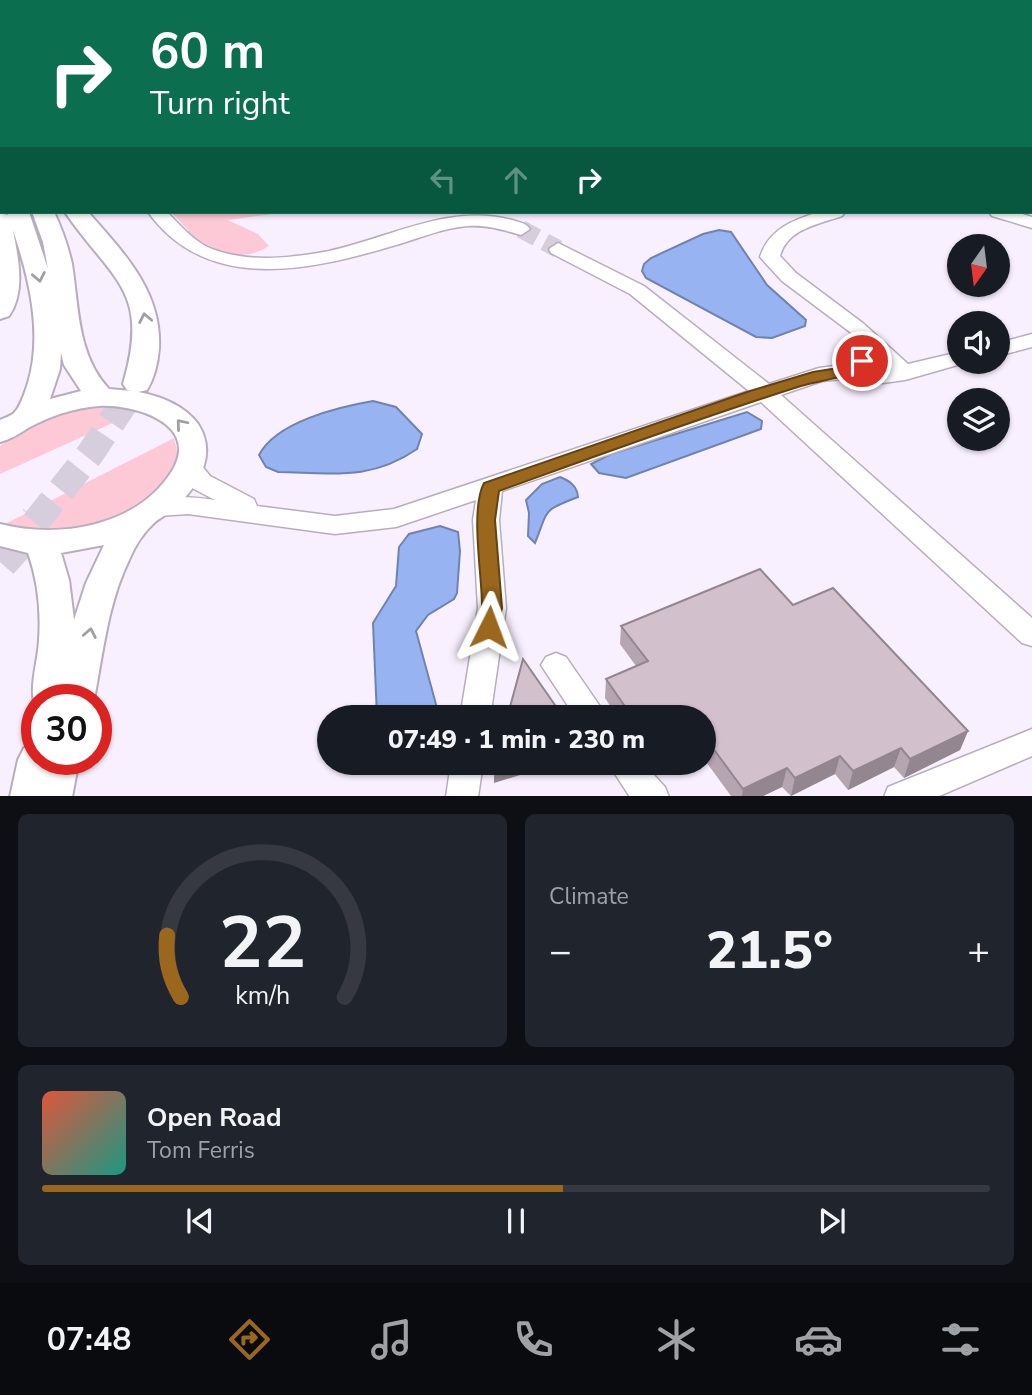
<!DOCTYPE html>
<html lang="en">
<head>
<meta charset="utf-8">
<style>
  body { margin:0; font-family:"Nunito Sans",sans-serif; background:#20242c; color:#f1f3f6; height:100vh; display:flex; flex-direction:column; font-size:26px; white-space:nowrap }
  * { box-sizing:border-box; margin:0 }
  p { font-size:23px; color:#9ea1a6 }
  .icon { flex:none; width:38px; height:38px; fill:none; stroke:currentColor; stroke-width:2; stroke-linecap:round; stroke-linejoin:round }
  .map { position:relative; height:796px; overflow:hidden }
  .panel { display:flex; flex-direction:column; gap:18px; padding:18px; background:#0d0f14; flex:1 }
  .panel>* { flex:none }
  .top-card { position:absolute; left:0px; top:0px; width:1032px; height:214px; box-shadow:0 2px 5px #0004; background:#0b6e4f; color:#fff; overflow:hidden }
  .needle { width:46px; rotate:194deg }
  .fabs { position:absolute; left:947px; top:234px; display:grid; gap:14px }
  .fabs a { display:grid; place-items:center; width:63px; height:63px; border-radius:50%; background:#171b24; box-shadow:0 2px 5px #0004; font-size:35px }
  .speed { position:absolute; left:21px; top:684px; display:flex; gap:14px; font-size:35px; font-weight:700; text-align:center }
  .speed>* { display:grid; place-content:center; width:91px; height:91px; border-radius:50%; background:#171b24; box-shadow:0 2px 5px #0004; line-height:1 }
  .speed .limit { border:10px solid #d22; background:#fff; color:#111 }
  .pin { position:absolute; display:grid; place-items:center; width:60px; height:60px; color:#fff; margin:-30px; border:4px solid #fff; border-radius:50%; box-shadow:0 2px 7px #0007 }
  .me { position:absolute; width:77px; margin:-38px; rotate:3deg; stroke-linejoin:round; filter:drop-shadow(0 0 5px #0008) }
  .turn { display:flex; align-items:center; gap:24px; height:147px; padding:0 35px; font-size:32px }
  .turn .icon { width:91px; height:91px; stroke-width:2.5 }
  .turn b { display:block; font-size:49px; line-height:60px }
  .lanes { display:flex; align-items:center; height:66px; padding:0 35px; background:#0003; justify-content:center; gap:35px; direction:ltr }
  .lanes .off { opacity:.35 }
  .big { font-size:52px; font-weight:800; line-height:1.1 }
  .panel .tile { flex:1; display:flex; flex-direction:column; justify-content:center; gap:10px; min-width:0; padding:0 24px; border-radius:10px; background:#20242c }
  .panel .dial { align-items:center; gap:0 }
  .dial svg { height:182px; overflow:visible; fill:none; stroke:#363941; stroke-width:7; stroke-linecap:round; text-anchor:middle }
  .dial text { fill:#f1f3f6; stroke:none }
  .song { display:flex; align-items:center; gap:21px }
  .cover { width:84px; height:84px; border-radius:10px; background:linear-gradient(135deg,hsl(10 70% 55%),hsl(170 70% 35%)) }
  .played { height:7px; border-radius:4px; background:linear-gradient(90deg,#9a671c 55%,#363941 55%) }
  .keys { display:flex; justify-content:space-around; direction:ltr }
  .heat { display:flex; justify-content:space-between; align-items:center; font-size:38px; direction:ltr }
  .panel .tiles { flex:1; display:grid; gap:18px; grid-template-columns:1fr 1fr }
  .tile:last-child { grid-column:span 2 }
  .trip { position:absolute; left:317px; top:705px; width:399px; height:70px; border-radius:35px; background:#171b24; box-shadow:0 2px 5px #0004; font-weight:800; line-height:70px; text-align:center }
  .menu { display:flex; height:112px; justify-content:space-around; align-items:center; background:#090b0e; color:#9ea1a6 }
  .menu .icon { width:49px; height:49px }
  .menu .on { color:#9a671c }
  .menu b { font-size:32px; color:#f1f3f6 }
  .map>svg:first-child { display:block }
  .green { fill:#fec9d7 }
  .water { fill:#98b3f2; stroke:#7082af; stroke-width:2 }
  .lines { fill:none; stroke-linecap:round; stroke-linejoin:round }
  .minor-tunnel { stroke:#d6cedc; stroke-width:18; stroke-dasharray:18 9; stroke-linecap:butt }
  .major-tunnel-far1 { stroke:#d6cedc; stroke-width:28; stroke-dasharray:28 14; stroke-linecap:butt }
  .major-tunnel { stroke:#d6cedc; stroke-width:36; stroke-dasharray:36 18; stroke-linecap:butt }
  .minor-casing { stroke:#b8adbe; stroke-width:3 }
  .major-casing { stroke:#b8adbe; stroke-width:4 }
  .minor { fill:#fff; fill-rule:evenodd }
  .major { fill:#fff; fill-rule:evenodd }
  .wall { fill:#b5a5b0 }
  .shaded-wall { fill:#938690 }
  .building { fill:#d2c0cd; stroke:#938690; stroke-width:2 }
  .oneway { stroke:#a09fa1 }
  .route { fill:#9a671c; stroke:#644312; stroke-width:2 }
</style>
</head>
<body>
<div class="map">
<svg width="1032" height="797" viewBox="0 0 1032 797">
  <rect width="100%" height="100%" fill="#f9f0ff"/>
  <path class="green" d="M0,0H1032V80L1031,2H2V52Z
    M171,212H288L228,220L258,234L269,246C239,265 217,250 189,235L188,230Z
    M112,407L137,412L0,474V446C33,420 70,409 112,407Z
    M174,438C175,443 177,449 177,454C177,465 170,474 163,483C133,522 50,549 5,524Z"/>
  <path class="water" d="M719,230L731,232L767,285L806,320L805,326L772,338L756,337L646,278L642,271L644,264L651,258L703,234Z
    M373,401L396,407L422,434L417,449C371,481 332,473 278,472L266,467L259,455C276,422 338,407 373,401Z
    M747,412L762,421L761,429L626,478L599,473L591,464L611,454Z
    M560,477C570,481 577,486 578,497C541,511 549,509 535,543L528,536L529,513L526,500L542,484Z
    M440,526L458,532L460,551L457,593L454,599L428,615L416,631L437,708L436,717H377L373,623L396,586L399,547L409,534Z"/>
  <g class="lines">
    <path class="minor-tunnel" d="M521,229L558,249"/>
    <path class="major-tunnel-far1" d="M35,523L90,454L137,384"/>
    <path class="major-tunnel" d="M0,562L37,521"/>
    <g class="minor-casing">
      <path id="minor" d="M0,51H2V60H0Z
        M148,212H167C180,225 194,242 212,249C249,263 292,258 329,251C389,238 450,203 512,220C519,222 526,223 530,229L521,235C503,230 488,225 468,226C443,228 420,238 396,245C312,270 208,295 148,212Z
        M819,212H845L842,216C819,224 787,229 780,256L796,273L864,324L908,364L959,352V362H968L905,380L883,383L842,379L822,381L781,395L1032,618V646L1022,643L761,402L502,491L499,520L506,608L490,718H460L478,608L473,520L476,500L396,527L335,534L188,514L157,516L148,513L144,507L148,501C170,495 192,497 215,500L192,488L177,467L180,461L189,459L198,461L210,476L254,499L257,506L335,516L394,509L749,391L630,294L551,253L549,249L558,243L644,286L769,384L819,368L842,365L887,368L850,332L782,281L760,257C769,229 793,220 819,212Z
        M989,212H1016L1032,217V228L992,216Z
        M1032,334V347L998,356V343Z
        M556,653L566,657L608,718H576L541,665L546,657Z
        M1032,729V756L937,797H884L888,787Z
        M451,763H483L478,797H446Z
        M608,763H643L665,787L669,797H630Z"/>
    </g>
    <g class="major-casing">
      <path id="major" d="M0,138H2V153H0Z
        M0,167H2V182H0Z
        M7,212H29L48,269L43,242L32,212H54C62,229 68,246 72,264C79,308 77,355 109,389L132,391L127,390L123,384C151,289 112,281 65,212H88C123,252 162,291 159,348C158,362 154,379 147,390L138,392C160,396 184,405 198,424C217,453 200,483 178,505C171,513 160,517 153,524C143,533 134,548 129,560C108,603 103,653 94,700H37V711C27,691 38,663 39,640C41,611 38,581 28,553L0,546V524C59,539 137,527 172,471C201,423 133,404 99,406C74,408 50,416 28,428C19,434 11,439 0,442V420C4,418 11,416 14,413C21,406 25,392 28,383C43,333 29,278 13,230C18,258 26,291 9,316L0,319V213L8,215ZM61,353L64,365L81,391L50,399L60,369ZM104,545L86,583L74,620L69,580L61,553Z
        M37,743V760H79L72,797H10L18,760L24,748Z"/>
    </g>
    <use href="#minor" class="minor"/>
    <use href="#major" class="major"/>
  </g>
  <path class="wall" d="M793,605L968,731L960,750L904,778L894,767L848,790L835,774L791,796L782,787L763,796H731L704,759V718H618L605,698L606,679L636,666L620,644L621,626Z"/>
  <path class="shaded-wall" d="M1031,168H1032V184H1031Z
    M968,731L960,750L904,778L910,759Z
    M901,748L894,767L848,790L853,771Z
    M840,756L835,774L791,796L795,778Z
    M497,763H559L494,783V764Z
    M787,768L782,787L763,796H742L743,789Z"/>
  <path class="building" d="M1032,115V168H1031V116Z
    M760,569L793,605L833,588L968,731L910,759L901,748L853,771L840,756L795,778L787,768L743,789L704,736V718H633L606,679L648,661L621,626Z
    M523,659L564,718H507Z"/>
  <defs><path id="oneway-chevron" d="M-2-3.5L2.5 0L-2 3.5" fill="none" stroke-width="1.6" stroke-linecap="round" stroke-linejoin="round" transform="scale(1.75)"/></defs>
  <g class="oneway">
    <use href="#oneway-chevron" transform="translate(39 277) rotate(79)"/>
    <use href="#oneway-chevron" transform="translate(145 318) rotate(-101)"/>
    <use href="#oneway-chevron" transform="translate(181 424) rotate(-130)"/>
    <use href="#oneway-chevron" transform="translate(90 633) rotate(-79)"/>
  </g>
  <path class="route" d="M862,357L867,358L870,361C853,379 823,379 801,386C699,418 599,455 499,491L495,520L502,608L496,632L489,635L482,632C478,624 482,615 482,605C482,574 470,510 484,483L750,391L813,372L838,368Z"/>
</svg>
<div class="fabs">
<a><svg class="needle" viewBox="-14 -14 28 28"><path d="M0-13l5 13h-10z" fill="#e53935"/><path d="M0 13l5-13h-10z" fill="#9ea1a6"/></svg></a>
<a><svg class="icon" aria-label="sound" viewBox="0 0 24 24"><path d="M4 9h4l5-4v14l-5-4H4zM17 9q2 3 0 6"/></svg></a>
<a><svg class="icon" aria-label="layers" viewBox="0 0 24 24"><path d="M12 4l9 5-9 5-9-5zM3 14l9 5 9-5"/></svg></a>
</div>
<div class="speed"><div class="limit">30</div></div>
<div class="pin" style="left:862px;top:361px;background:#d93025"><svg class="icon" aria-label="arrive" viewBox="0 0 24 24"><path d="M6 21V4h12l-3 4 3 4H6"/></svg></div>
<svg class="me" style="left:489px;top:627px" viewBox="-20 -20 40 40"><path d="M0-17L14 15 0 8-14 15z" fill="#9a671c" stroke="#fff" stroke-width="4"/></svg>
<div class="trip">07:49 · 1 min · 230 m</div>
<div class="top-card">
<div class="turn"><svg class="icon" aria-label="right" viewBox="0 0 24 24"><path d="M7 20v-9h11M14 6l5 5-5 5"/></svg><div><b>60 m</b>Turn right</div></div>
<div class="lanes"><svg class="icon off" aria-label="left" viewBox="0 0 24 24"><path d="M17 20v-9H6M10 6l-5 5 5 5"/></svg><svg class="icon off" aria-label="ahead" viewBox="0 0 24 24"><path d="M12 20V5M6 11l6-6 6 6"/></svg><svg class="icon" aria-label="right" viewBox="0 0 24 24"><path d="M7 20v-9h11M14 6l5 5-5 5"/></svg></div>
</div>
</div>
<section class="panel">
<div class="tiles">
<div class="tile dial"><svg viewBox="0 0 100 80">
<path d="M14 69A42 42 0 1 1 86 69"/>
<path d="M14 69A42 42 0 0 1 8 42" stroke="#9a671c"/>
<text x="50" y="56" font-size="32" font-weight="700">22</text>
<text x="50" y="72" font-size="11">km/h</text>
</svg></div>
<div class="tile"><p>Climate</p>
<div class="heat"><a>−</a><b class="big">21.5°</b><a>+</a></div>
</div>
<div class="tile">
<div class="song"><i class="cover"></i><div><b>Open Road</b><p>Tom Ferris</p></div></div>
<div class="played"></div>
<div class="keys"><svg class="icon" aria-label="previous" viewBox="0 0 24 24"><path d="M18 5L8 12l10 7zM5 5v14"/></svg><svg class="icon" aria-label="pause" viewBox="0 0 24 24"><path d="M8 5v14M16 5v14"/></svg><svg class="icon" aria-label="next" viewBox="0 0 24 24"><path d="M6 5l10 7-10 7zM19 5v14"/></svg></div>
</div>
</div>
</section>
<nav class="menu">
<b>07:48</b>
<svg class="icon on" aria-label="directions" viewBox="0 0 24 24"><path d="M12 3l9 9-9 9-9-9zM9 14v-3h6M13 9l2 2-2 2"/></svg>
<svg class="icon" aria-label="music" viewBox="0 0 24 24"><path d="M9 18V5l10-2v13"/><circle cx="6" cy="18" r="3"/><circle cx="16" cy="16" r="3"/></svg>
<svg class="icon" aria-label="phone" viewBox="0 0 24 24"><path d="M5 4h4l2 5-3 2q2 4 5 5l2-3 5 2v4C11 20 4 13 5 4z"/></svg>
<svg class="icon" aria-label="climate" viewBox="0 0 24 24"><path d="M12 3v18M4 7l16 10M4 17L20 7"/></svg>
<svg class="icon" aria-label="car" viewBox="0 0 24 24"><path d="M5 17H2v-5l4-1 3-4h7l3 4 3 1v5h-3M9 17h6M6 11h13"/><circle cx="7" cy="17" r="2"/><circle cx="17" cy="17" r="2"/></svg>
<svg class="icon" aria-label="filters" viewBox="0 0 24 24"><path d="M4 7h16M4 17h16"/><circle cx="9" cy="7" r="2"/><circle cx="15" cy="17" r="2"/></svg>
</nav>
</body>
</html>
